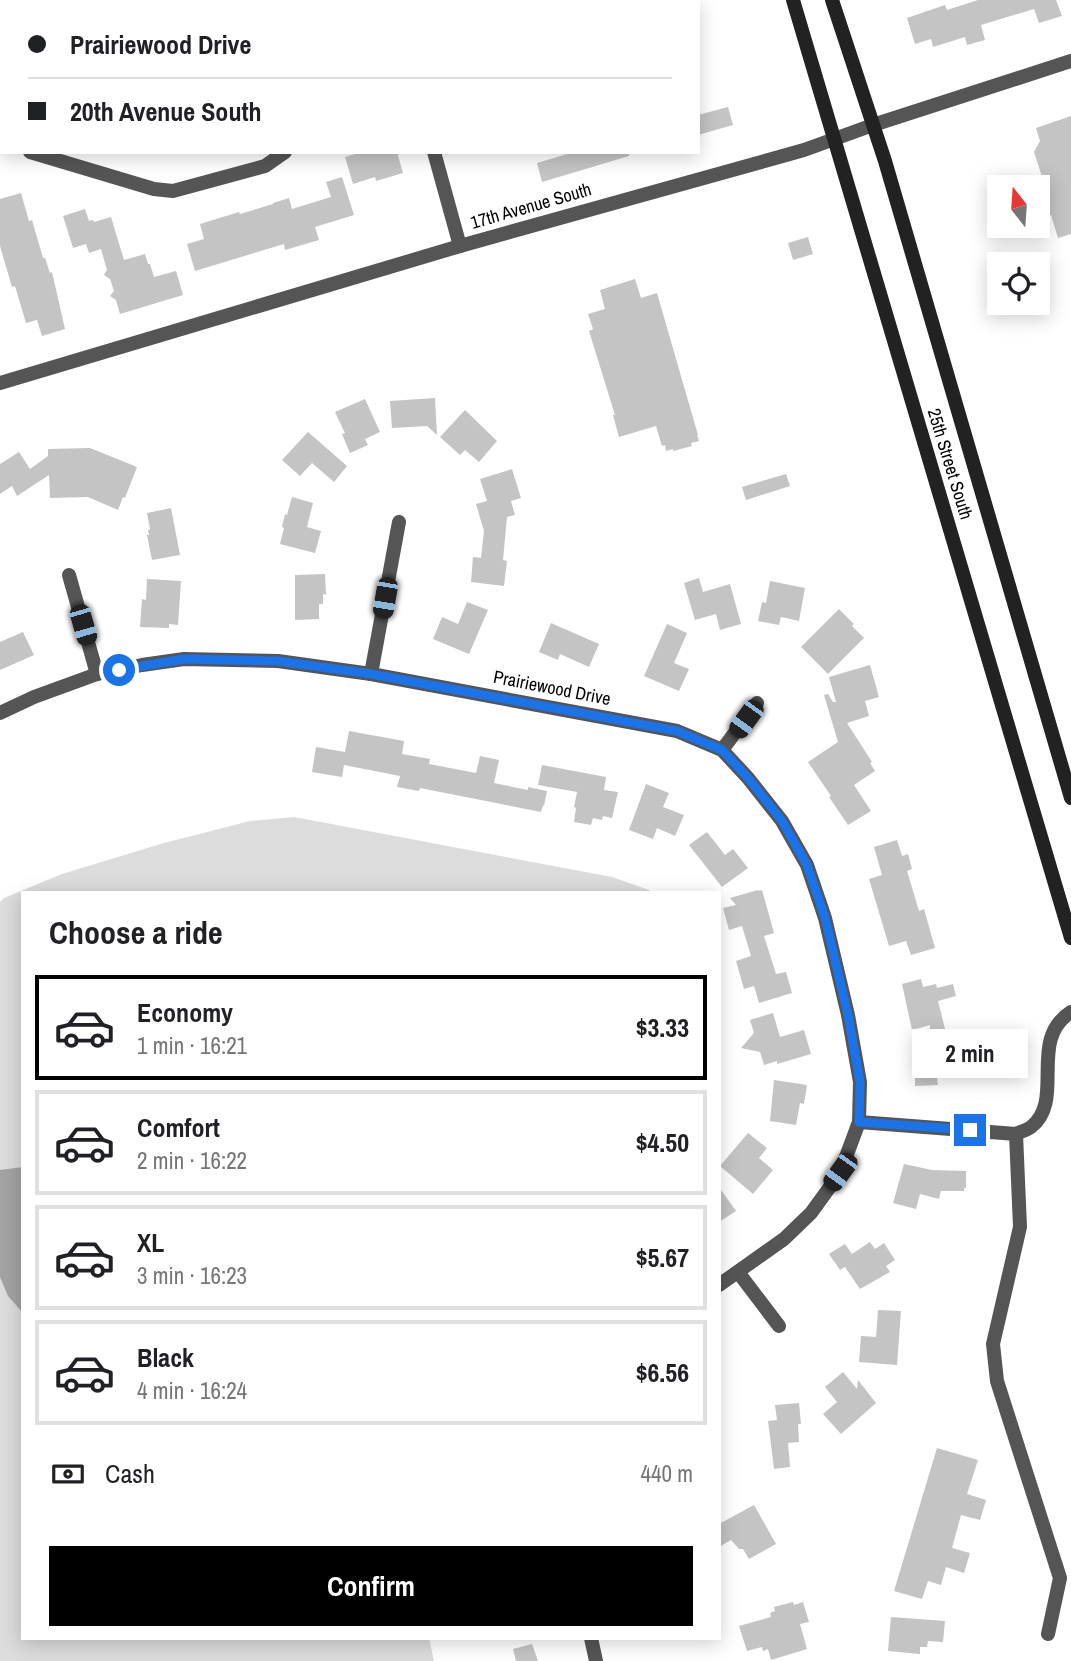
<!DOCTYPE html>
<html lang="en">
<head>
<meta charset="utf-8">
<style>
  :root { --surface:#fff; --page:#f2f2f2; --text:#202124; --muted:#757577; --line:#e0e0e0; --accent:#000 }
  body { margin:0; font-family:"Archivo Narrow",sans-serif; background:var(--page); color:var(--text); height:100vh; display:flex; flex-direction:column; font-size:26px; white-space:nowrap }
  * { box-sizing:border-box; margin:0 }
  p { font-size:23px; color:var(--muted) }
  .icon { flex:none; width:38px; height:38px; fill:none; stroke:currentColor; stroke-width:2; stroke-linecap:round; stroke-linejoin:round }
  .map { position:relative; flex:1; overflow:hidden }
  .panel { position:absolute; left:21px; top:891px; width:700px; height:749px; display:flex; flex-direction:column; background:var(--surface); border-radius:0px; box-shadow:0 4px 18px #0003 }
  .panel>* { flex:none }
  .banner { position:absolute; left:0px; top:0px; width:700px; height:154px; box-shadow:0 4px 18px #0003; display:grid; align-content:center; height:154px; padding:0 28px; background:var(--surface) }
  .needle { width:46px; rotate:343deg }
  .fabs { position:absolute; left:987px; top:175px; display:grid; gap:14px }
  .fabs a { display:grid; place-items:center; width:63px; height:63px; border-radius:0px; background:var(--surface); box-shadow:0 4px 18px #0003; font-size:35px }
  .end { position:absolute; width:32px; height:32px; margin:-16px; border:9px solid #1a73e8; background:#fff; box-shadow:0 0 0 4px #fff }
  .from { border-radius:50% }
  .bubble { position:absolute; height:49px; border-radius:0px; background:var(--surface); box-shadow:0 4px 18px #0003; font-size:23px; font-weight:700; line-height:49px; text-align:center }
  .car { position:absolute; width:21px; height:42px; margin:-21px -10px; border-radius:9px; box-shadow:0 0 5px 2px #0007; background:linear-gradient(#222 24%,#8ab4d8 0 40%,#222 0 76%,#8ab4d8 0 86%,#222 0) }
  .banner b { display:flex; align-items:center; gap:24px; height:66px; font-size:26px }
  .banner b+b { border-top:2px solid var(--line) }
  .banner i { width:18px; height:18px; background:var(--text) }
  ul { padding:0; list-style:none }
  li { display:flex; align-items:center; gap:21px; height:105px; margin:0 14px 10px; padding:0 14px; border:4px solid var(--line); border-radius:0px }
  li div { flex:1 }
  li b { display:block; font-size:26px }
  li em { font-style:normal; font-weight:700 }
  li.selected { border-color:var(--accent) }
  li>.icon { width:63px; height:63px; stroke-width:1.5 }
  h2 { padding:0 28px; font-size:32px; line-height:84px }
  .pay { display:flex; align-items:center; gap:18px; height:77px; padding:0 28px; font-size:26px }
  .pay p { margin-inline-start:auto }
  .action { display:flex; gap:14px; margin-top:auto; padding:14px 28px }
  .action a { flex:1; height:80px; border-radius:0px; background:var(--accent); color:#fff; font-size:28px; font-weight:700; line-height:80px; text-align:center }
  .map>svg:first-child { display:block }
  .green { fill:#dcdcdc }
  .water { fill:#a3a3a3 }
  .building { fill:#c4c4c4 }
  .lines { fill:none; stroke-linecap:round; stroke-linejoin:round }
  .minor { stroke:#555; stroke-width:14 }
  .tertiary { stroke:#555; stroke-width:14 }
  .secondary { stroke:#222; stroke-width:14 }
  .route { stroke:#1a73e8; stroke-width:9 }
  .labels { text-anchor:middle; stroke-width:5; stroke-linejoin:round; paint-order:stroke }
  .street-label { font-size:18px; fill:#000; stroke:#fff }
</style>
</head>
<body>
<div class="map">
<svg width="1071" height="1661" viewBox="0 0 1071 1661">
  <rect width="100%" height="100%" fill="#fff"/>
  <path class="green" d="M294 817 612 877 649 890 651 892H23V1638H429L434 1661H0V902L4 898 62 874 164 843 250 821Z"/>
  <path class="water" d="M23 1167V1313L8 1296 0 1277V1170Z"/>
  <g class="building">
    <path d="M978 0H1056L1062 16 1039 23 1034 9 981 25 985 40 967 45 965 37 933 47 931 39 915 44 907 18 945 5 947 10Z"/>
    <path d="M728 107 733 125 698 135V115Z"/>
    <path d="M1071 116V234L1058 238 1051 215 1038 219V214L1048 195 1034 152 1040 141 1036 128Z"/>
    <path d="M362 152H397L403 173 376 181 375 177 353 184 345 157Z"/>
    <path d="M574 152H629V156L542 182 537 163Z"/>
    <path d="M342 177 354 215 315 227 319 240 285 250 284 244 195 271 187 244 204 239 200 224 239 212 240 214 273 204V203L289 198 292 209 331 197 326 182Z"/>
    <path d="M21 193 29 221 32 220 43 258H45L50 273 52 272 65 329 42 336 37 320 26 323 15 286 12 287 0 246V199Z"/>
    <path d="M85 209 89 221 93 220 94 222 111 217 124 260 145 254 148 264H150L154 277 176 271 183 295 120 314 116 300 110 296 114 291 110 279 104 275 107 270 101 249 89 253 86 244 73 248 63 216Z"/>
    <path d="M808 237 813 254 793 260 788 243Z"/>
    <path d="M635 279 641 298 657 293 698 435H697L699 441 691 443 692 446 673 451V449L666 451 665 445 662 446 656 426 619 437 613 415H615L589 331 593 329 588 314 605 309 600 290Z"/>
    <path d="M435 398 437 435 427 426 392 428 390 401Z"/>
    <path d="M365 399 380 432 365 439 368 445 350 453 342 434 345 433 335 412Z"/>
    <path d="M465 410 497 441 479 462 465 450 460 455 440 437Z"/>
    <path d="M308 432 347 466 334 482 312 463 300 476 282 460Z"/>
    <path d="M90 448 137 467 125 498 123 497 118 510 88 497 50 498 49 475 17 496 12 486 0 494V464L19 452 30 469 48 456V449Z"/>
    <path d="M512 469 521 498 511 501 515 515 507 517 503 560 507 561 504 586 471 582 473 557 481 558 484 531 476 504 487 501 480 479Z"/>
    <path d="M786 474 790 486 746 500 742 487Z"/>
    <path d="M292 497 313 503 307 527 321 531 315 553 280 544 284 528 282 527 285 514 287 515Z"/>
    <path d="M171 508 180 555 152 560 147 535H149L148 530 150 529 147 513Z"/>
    <path d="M325 574 326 595 323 594V604H319V619L295 620V575Z"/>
    <path d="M699 578 703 592 730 584 741 624 720 630 716 614 695 620 684 583Z"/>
    <path d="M147 579 181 581 178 625 169 624V628L140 627 142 599 146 600Z"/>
    <path d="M770 581 805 588 799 621 781 617 779 625 758 621 762 602 766 603Z"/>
    <path d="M467 602 488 610 469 654 433 639 442 617 458 624Z"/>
    <path d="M839 609 854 624 852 626 864 638 828 674 801 647Z"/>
    <path d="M551 623 599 644 589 667 560 654 558 660 539 652Z"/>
    <path d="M667 624 687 633 674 663 689 669 679 691 644 676Z"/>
    <path d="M23 632 34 655 0 670V642Z"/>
    <path d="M870 665 879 697 865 701 869 716 847 723 872 762 870 763 875 771 854 785 871 811 848 825 829 797 831 796 808 762 838 742 824 695 828 694 833 702H836L829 677Z"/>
    <path d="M349 731 404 741 402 754 430 759 429 764 476 773 480 756 499 760 494 783 528 790V787L547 791 544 806 543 805 541 812 420 788 419 791 397 787 400 776 344 765 342 777 312 772 316 747 345 752Z"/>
    <path d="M542 765 606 777 604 790 618 792 612 818 603 816 602 820 593 818 591 825 574 822 576 808 574 807 577 792 538 785Z"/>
    <path d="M646 784 669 793 663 807 684 815 675 836 657 828 653 839 629 830Z"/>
    <path d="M707 832 725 855 733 849 748 868 722 887 689 845Z"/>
    <path d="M897 840 902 856 908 854 912 869 907 871 919 911 924 909 935 948 911 955 906 941 889 946 869 879 882 875 874 847Z"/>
    <path d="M758 890V891L762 890 774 933 764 936 776 974 786 972 792 993 759 1003 754 986 744 989 736 961 751 956 742 926 729 930 723 908 736 905 730 898Z"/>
    <path d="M921 979 923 987 936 984 937 988 953 984 956 996 938 1001 948 1041 970 1040 972 1076 937 1078 938 1085 915 1086V1069L932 1068 930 1025 912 1030 902 984Z"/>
    <path d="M773 1013 780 1037 804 1030 811 1054 777 1064V1061L764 1065 760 1052 741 1048 754 1033 750 1020Z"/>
    <path d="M774 1080 807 1085 804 1104 800 1103 796 1125 770 1121Z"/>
    <path d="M748 1133 767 1148 759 1158 773 1170 753 1194 720 1166Z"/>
    <path d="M904 1164 932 1170 966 1171V1188H964V1191H941L939 1199 920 1194 916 1209 893 1203Z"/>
    <path d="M719 1187 736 1211 719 1222Z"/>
    <path d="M870 1242 875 1249 884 1243 895 1260 886 1266 890 1272 860 1289 845 1267 840 1270 829 1254 845 1244 852 1254Z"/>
    <path d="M878 1310 901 1311 897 1365 859 1362 861 1336 876 1337Z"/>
    <path d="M843 1372 857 1389 858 1380 876 1403 841 1434 823 1414 837 1402 825 1387Z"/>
    <path d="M799 1403 801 1424H798L799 1442 788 1443 790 1467 774 1469 768 1421 777 1420 775 1405Z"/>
    <path d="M937 1448 978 1460 967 1494 986 1500 980 1520 961 1515 952 1548 970 1553 964 1573 946 1567 941 1585 928 1581 922 1599 894 1591Z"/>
    <path d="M754 1505 776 1544 749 1559 743 1549H739L731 1540 719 1547V1524Z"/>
    <path d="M793 1602 794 1605 803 1602 809 1622 800 1624 807 1649 771 1660 768 1649 763 1651 762 1647 747 1651 739 1626 771 1617 770 1613 775 1611 774 1607Z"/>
    <path d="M891 1617 945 1621 943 1642 928 1641 927 1647H920V1654L888 1651Z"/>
    <path d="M532 1644 538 1661H516L513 1649Z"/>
  </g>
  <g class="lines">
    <g class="minor">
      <path d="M389 0 390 2"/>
      <path d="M0 147H2"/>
      <path d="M30 152 154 189 173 191 265 166 285 152"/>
      <path d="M434 152 460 246"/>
      <path d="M69 575 97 674"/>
      <path d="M371 674 399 522"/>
      <path d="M0 713 34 697 97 674 142 665 184 659 278 661 371 674 677 731 722 750 748 778 782 821 807 865 825 918 848 1015 860 1082 859 1122 840 1173 811 1213 784 1239 719 1285"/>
      <path d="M722 750 757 703"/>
      <path d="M859 1122 1016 1134C1020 1132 1027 1130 1031 1127 1066 1100 1027 1040 1071 1012"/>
      <path d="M1016 1134 1020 1227 993 1344 997 1381 1060 1578 1048 1634"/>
      <path d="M738 1272 779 1326"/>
      <path d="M591 1638 596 1661"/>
    </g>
    <path class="tertiary" d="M0 383 460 246 804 150 873 125 1071 61"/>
    <g class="secondary">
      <path d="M793 0 1071 938"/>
      <path d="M832 0 885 161 1071 798"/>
    </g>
  </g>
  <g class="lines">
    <path class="route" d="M119 670 184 659 278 661 371 674 677 731 722 750 748 778 782 821 807 865 825 918 848 1015 860 1082 859 1122 970 1130"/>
  </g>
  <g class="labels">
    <g class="street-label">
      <text transform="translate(531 206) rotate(-16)" y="6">17th Avenue South</text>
      <text transform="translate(950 464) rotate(73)" y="6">25th Street South</text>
      <text transform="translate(552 688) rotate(11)" y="6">Prairiewood Drive</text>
    </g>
  </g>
</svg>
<div class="fabs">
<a><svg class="needle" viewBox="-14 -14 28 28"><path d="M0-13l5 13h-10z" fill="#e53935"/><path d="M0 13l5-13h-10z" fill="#757577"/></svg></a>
<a><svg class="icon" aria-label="locate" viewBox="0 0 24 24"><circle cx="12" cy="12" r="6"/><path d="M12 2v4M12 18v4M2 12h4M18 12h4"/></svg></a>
</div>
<i class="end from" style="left:119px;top:670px"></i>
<i class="end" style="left:970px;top:1130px"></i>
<div class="bubble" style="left:912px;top:1029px;width:116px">2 min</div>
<i class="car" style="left:385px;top:598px;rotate:190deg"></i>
<i class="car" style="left:83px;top:625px;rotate:164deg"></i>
<i class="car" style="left:746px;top:719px;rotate:216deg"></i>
<i class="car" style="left:840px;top:1172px;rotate:216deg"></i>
<div class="banner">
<b><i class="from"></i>Prairiewood Drive</b>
<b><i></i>20th Avenue South</b>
</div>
<section class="panel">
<h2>Choose a ride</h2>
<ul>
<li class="selected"><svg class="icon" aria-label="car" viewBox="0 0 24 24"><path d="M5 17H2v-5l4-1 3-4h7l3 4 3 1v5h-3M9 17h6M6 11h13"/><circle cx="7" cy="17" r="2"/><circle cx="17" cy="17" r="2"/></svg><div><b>Economy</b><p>1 min · 16:21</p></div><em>$3.33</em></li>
<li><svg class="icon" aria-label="car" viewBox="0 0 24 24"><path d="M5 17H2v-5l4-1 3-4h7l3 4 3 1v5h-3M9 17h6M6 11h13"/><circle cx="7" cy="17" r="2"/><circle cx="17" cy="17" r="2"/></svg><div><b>Comfort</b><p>2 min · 16:22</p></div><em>$4.50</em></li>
<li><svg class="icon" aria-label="car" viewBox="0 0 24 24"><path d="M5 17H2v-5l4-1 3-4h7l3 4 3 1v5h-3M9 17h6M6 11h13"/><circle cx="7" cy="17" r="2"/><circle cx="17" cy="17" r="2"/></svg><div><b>XL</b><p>3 min · 16:23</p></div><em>$5.67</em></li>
<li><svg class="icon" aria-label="car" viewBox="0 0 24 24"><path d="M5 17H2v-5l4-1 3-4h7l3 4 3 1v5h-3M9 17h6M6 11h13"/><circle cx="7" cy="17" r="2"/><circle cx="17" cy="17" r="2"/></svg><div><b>Black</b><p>4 min · 16:24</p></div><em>$6.56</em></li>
</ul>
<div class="pay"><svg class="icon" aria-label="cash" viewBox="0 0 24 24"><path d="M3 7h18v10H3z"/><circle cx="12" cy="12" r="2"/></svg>Cash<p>440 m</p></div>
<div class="action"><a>Confirm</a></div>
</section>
</div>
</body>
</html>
